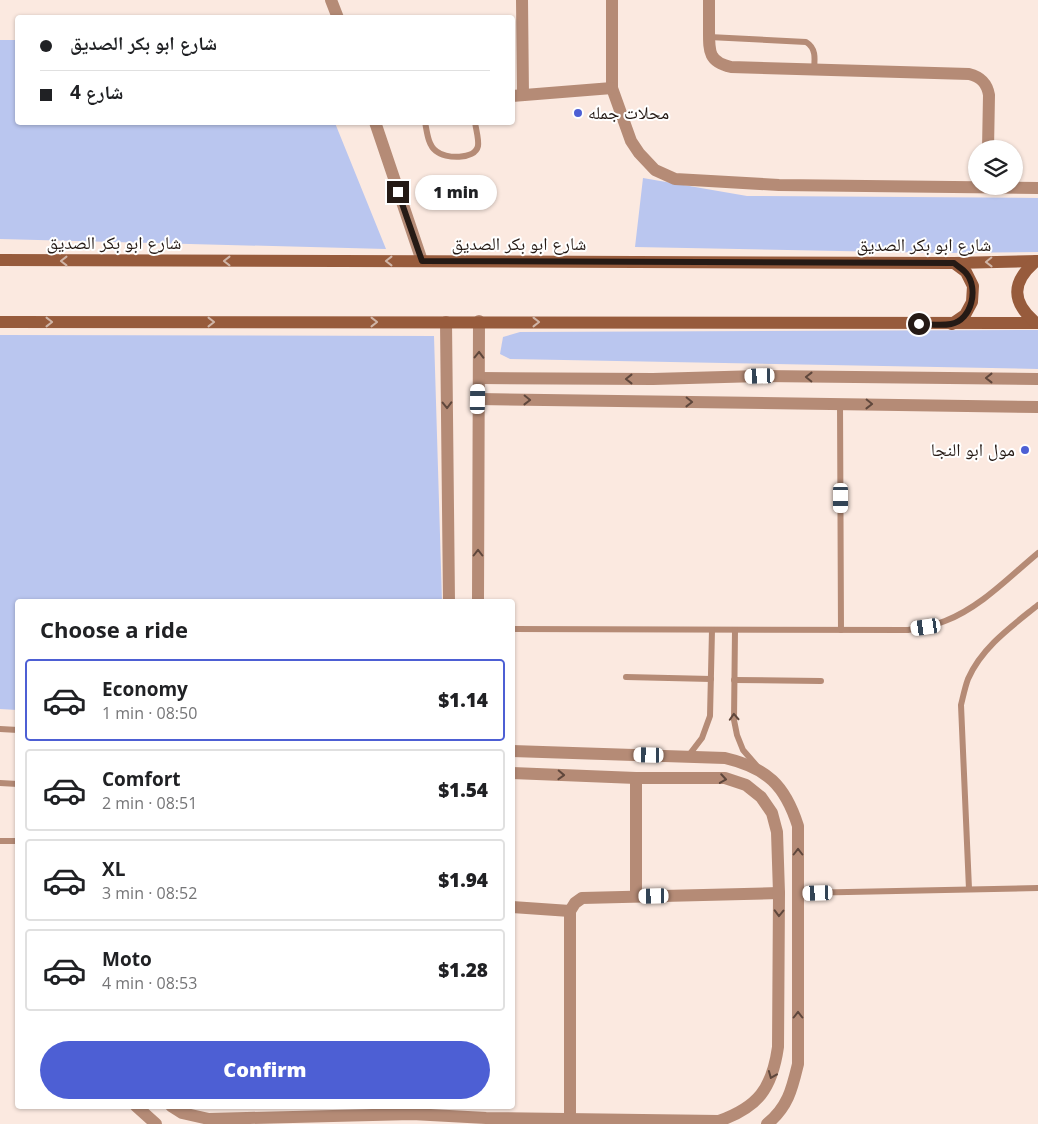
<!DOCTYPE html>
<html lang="en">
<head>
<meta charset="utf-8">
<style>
  :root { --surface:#fff; --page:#f2f2f2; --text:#202124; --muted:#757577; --line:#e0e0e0; --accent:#4d5fd4 }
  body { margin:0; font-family:"Open Sans","Noto Naskh Arabic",sans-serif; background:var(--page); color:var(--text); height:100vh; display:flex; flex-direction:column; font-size:19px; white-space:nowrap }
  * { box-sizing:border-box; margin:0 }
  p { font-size:16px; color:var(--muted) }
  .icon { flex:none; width:28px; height:28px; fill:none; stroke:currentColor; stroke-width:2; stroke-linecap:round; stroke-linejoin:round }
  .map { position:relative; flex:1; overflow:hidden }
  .drawer { position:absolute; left:15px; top:599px; width:500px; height:510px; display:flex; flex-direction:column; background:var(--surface); border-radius:5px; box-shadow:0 1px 4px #0004 }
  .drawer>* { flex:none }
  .guide { position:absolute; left:15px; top:15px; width:500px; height:110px; border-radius:5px; box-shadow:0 1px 4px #0004; display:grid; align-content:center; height:110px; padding:0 25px; background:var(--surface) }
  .tools { position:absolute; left:968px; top:140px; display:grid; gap:10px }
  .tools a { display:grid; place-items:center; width:55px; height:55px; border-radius:50%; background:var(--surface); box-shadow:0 1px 4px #0004; font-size:25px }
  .end { position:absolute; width:22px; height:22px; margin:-11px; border:6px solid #251a15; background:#fff; box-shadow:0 0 0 2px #fff }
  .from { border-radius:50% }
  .bubble { position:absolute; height:35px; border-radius:18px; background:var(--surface); box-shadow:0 1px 4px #0004; font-size:16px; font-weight:800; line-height:35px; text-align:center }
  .car { position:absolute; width:15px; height:30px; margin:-15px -8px; border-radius:6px; box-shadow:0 0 4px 1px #0007; background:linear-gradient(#fff 24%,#345 0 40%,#fff 0 76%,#345 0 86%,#fff 0) }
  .guide b { display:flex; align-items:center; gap:18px; height:48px; font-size:19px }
  .guide b+b { border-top:1px solid var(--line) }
  .guide i { width:12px; height:12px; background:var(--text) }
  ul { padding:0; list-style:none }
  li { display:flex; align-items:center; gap:15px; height:82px; margin:0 10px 8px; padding:0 15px; border:2px solid var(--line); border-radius:5px }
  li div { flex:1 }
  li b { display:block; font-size:19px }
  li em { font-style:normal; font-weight:800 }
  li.selected { border-color:var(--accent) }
  li>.icon { width:45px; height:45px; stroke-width:1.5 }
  h2 { padding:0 25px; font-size:22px; line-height:60px }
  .button { display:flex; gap:10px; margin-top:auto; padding:10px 25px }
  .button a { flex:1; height:58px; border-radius:30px; background:var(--accent); color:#fff; font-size:20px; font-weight:800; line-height:58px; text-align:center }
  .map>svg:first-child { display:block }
  .green { fill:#bac6ef }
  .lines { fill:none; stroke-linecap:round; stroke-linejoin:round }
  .service { stroke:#b58b76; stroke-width:6 }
  .minor { stroke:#b58b76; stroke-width:12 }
  .tertiary { stroke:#b58b76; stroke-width:12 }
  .secondary { stroke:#975b3c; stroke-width:12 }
  .oneway { stroke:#d0b5a7 }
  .oneway2 { stroke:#5f473c }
  .route { stroke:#251a15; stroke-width:6 }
  .poi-dot { fill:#4d5fd4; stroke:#fff; stroke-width:2 }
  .labels { text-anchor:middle; stroke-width:4; stroke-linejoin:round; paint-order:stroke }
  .poi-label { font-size:18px; fill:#251a15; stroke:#fff; text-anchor:start }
  .street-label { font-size:18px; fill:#251a15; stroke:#fff }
</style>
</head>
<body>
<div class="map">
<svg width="1038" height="1124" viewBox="0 0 1038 1124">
  <rect width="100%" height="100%" fill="#fbe9e0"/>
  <g class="green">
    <path d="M0 40H17L18 122 335 123 386 249 0 239Z"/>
    <path d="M643 178 747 196 1038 198V252L942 253 635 247Z"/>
    <path d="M1038 330V369L510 359 500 354 503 337 520 332Z"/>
    <path d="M0 335 434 336 442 601H18L17 710 0 709Z"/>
  </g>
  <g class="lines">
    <g class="service">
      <path d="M709 37 806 42C816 48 815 58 814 69"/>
      <path d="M425 122C427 132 428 145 436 151 445 159 475 160 478 146 479 139 476 130 475 122"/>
      <path d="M840 404 841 630"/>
      <path d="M512 629 908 630C921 628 933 626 945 621 981 607 1009 577 1038 553"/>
      <path d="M735 630 734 720 737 735 743 750 756 765"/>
      <path d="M626 677 711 679"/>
      <path d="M734 680 821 681"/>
      <path d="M0 729 18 730"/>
      <path d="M689 755 702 738 710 716 712 630"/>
      <path d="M0 783 18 784"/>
      <path d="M0 841H18"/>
      <path d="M969 889 961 705C963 697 965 687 968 679 982 647 1012 626 1038 605"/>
      <path d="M799 893 1038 888"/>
    </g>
    <g class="minor">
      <path d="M331 0 338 18"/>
      <path d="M522 0 523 95"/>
      <path d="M612 0V88L631 141 639 153 655 170 675 179 779 185 1038 188"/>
      <path d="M709 0C709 11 709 21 709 32 709 52 709 62 731 67L969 74C981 77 987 83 989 95L988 149"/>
      <path d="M512 96 612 88"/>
      <path d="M375 122 422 261"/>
      <path d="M636 896V778"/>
      <path d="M512 907 570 911"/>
      <path d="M570 1119V911L575 903 582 898 779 893"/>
    </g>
    <g class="tertiary">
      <path d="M446 322 449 601"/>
      <path d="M479 378 653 379 760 376 1038 379"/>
      <path d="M478 399 1038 407"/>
      <path d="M478 601 479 321"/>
      <path d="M512 751 725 758C767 768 785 785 798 826V1064C792 1089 788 1107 767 1124"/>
      <path d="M136 1106 156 1124"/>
      <path d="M171 1106 182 1113 209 1119 412 1114 486 1118 719 1121C758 1107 772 1089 778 1047L779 893 777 832 772 813 761 797 746 785 725 778H636L512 773"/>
    </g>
    <g class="secondary">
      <path d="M0 260 954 263 1038 261"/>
      <path d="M0 322 1038 323"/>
      <path d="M1036 323C1011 302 1011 282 1036 261"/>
      <path d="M952 324 965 315 972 302 973 286 966 272 954 263"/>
    </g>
  </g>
  <defs><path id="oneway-chevron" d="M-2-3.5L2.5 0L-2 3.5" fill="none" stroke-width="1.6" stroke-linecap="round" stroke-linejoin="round" transform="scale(1.25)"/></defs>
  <g class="oneway">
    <use href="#oneway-chevron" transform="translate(64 261) rotate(-180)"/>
    <use href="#oneway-chevron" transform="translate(227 261) rotate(-180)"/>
    <use href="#oneway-chevron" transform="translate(389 261) rotate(-180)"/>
    <use href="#oneway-chevron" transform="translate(989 262) rotate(179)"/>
    <use href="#oneway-chevron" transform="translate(49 322)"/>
    <use href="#oneway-chevron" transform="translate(211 322)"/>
    <use href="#oneway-chevron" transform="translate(374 322)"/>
    <use href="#oneway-chevron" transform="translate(536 322)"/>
  </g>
  <g class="oneway2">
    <use href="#oneway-chevron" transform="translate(479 355) rotate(-89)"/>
    <use href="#oneway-chevron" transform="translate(809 377) rotate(-179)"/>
    <use href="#oneway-chevron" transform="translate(989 378) rotate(-180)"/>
    <use href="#oneway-chevron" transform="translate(629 379) rotate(-180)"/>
    <use href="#oneway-chevron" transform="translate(527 400) rotate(1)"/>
    <use href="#oneway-chevron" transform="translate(689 402) rotate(1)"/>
    <use href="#oneway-chevron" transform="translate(869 404) rotate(1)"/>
    <use href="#oneway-chevron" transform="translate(447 405) rotate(89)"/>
    <use href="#oneway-chevron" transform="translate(478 553) rotate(-90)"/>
    <use href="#oneway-chevron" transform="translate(734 717) rotate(-93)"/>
    <use href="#oneway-chevron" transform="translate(561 775) rotate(2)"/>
    <use href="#oneway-chevron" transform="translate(723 779) rotate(9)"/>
    <use href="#oneway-chevron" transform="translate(798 852) rotate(-90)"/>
    <use href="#oneway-chevron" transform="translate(779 913) rotate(91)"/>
    <use href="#oneway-chevron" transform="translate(798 1015) rotate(-90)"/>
    <use href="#oneway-chevron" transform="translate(772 1075) rotate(112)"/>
  </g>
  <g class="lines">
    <path class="route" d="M398 192 422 261 954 263C957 266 963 269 966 273 979 288 972 320 951 324 941 326 929 324 919 324"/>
  </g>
  <g class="poi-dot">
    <circle cx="578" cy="113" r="5"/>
    <circle cx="1025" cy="450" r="5"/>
  </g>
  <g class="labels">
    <g class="poi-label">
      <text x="588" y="119">محلات جمله</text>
      <text x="1015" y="456" text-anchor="end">مول ابو النجا</text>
    </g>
    <g class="street-label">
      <text x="114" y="249">شارع ابو بكر الصديق</text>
      <text x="519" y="250">شارع ابو بكر الصديق</text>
      <text x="924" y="251">شارع ابو بكر الصديق</text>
    </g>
  </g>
</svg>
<div class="tools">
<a><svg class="icon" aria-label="layers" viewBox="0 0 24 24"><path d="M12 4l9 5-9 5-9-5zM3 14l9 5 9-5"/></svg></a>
</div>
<i class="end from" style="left:919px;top:324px"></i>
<i class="end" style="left:398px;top:192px"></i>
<div class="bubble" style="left:415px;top:175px;width:82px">1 min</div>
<i class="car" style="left:760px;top:376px;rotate:268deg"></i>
<i class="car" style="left:478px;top:399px;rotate:1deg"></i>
<i class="car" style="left:841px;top:498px;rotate:180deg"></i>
<i class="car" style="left:926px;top:627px;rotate:262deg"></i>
<i class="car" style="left:649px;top:755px;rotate:271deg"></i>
<i class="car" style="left:818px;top:893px;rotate:268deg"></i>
<i class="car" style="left:654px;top:896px;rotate:269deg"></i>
<div class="guide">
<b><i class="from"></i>شارع ابو بكر الصديق</b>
<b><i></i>شارع 4</b>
</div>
<section class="drawer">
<h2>Choose a ride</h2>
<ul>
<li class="selected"><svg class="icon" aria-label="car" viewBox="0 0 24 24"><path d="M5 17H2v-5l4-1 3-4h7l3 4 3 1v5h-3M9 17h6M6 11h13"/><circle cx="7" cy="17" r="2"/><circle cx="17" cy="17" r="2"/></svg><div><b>Economy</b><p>1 min · 08:50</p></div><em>$1.14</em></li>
<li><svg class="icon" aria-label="car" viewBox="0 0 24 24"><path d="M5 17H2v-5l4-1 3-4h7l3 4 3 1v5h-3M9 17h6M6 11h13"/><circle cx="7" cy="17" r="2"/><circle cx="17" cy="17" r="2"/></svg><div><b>Comfort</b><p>2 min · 08:51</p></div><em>$1.54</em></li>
<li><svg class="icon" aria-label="car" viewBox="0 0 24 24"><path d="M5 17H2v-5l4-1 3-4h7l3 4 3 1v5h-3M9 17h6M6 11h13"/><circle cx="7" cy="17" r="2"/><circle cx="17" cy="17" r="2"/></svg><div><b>XL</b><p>3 min · 08:52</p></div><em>$1.94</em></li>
<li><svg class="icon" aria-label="car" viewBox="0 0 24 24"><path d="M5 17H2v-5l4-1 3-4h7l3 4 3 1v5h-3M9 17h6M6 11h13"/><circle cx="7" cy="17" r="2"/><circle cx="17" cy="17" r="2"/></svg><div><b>Moto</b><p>4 min · 08:53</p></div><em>$1.28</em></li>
</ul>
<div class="button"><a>Confirm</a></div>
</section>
</div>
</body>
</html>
